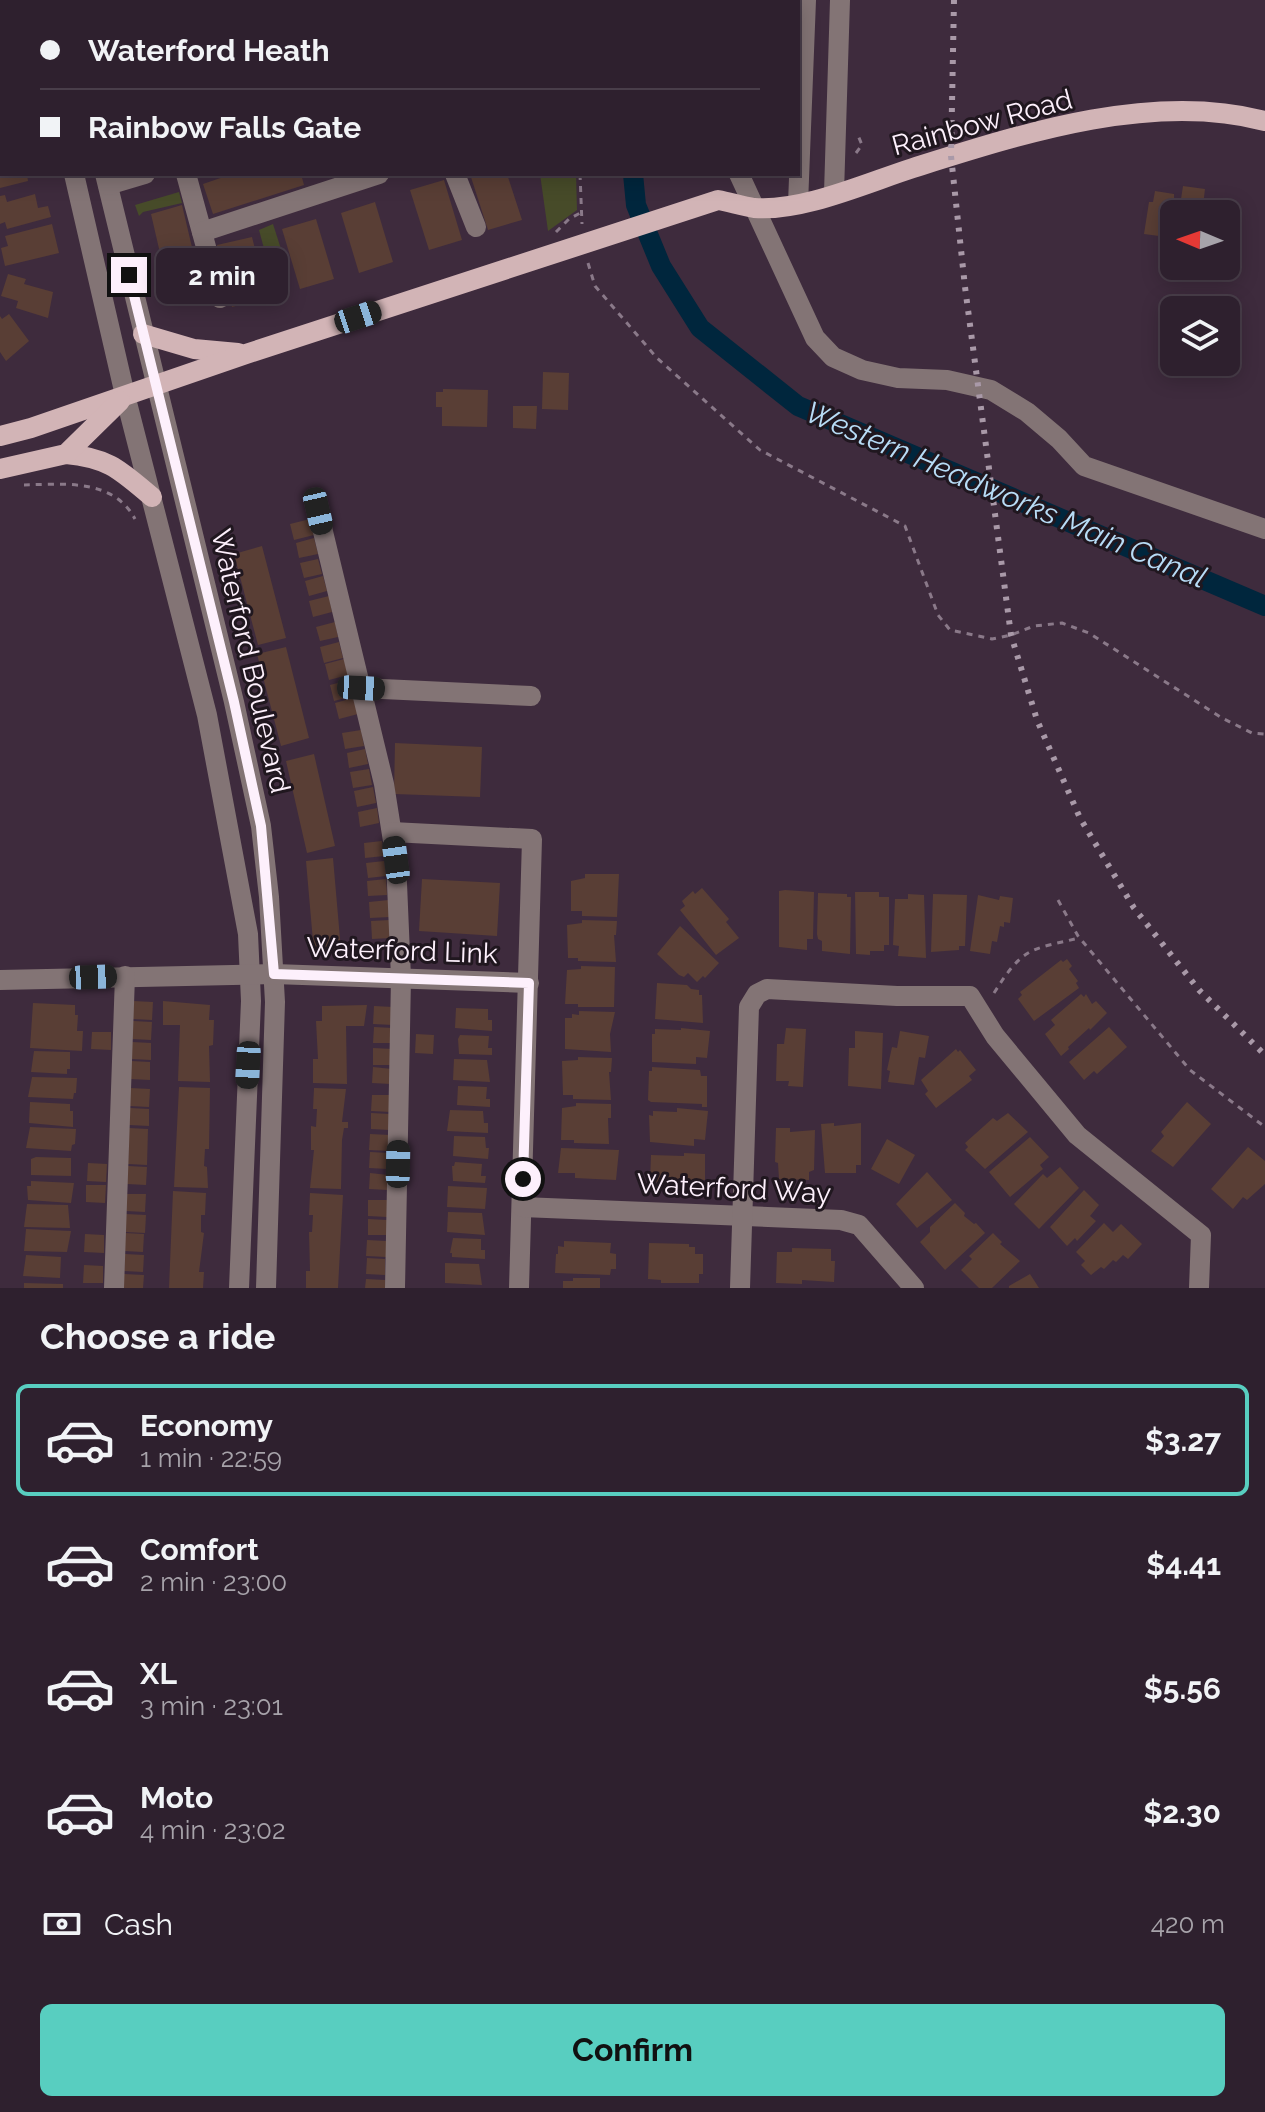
<!DOCTYPE html>
<html lang="en">
<head>
<meta charset="utf-8">
<style>
  :root { --surface:#2e202e; --page:#3a2d3a; --text:#f1f3f6; --muted:#a7a3aa; --line:#493e4a; --accent:#58cec0 }
  body { margin:0; font-family:Raleway,sans-serif; background:var(--page); color:var(--text); height:100vh; display:flex; flex-direction:column; font-size:30px; white-space:nowrap }
  * { box-sizing:border-box; margin:0 }
  p { font-size:26px; color:var(--muted) }
  .icon { flex:none; width:44px; height:44px; fill:none; stroke:currentColor; stroke-width:2; stroke-linecap:round; stroke-linejoin:round }
  .map { position:relative; height:1288px; overflow:hidden }
  .side { display:flex; flex-direction:column; background:var(--surface); flex:1 }
  .side>* { flex:none }
  .banner { position:absolute; left:0px; top:0px; width:800px; height:176px; box-shadow:0 4px 20px #0003,0 0 0 2px var(--line); display:grid; align-content:center; height:176px; padding:0 40px; background:var(--surface) }
  .needle { width:52px; rotate:272deg }
  .fabs { position:absolute; left:1160px; top:200px; display:grid; gap:16px }
  .fabs a { display:grid; place-items:center; width:80px; height:80px; border-radius:12px; background:var(--surface); box-shadow:0 4px 20px #0003,0 0 0 2px var(--line); font-size:40px }
  .end { position:absolute; width:36px; height:36px; margin:-18px; border:10px solid #fdf0fc; background:#111; box-shadow:0 0 0 4px #111 }
  .from { border-radius:50% }
  .bubble { position:absolute; height:56px; border-radius:12px; background:var(--surface); box-shadow:0 4px 20px #0003,0 0 0 2px var(--line); font-size:26px; font-weight:700; line-height:56px; text-align:center }
  .car { position:absolute; width:24px; height:48px; margin:-24px -12px; border-radius:10px; box-shadow:0 0 6px 2px #0007; background:linear-gradient(#222 24%,#8ab4d8 0 40%,#222 0 76%,#8ab4d8 0 86%,#222 0) }
  .banner b { display:flex; align-items:center; gap:28px; height:76px; font-size:30px }
  .banner b+b { border-top:2px solid var(--line) }
  .banner i { width:20px; height:20px; background:var(--text) }
  ul { padding:0; list-style:none }
  li { display:flex; align-items:center; gap:24px; height:112px; margin:0 16px 12px; padding:0 24px; border:4px solid transparent; border-radius:12px }
  li div { flex:1 }
  li b { display:block; font-size:30px }
  li em { font-style:normal; font-weight:700 }
  li.selected { border-color:var(--accent) }
  li>.icon { width:72px; height:72px; stroke-width:1.5 }
  h2 { padding:0 40px; font-size:36px; line-height:96px }
  .pay { display:flex; align-items:center; gap:20px; height:88px; padding:0 40px; font-size:30px }
  .pay p { margin-inline-start:auto }
  .button { display:flex; gap:16px; margin-top:auto; padding:16px 40px }
  .button a { flex:1; height:92px; border-radius:12px; background:var(--accent); color:#111; font-size:32px; font-weight:700; line-height:92px; text-align:center }
  .map>svg:first-child { display:block }
  .green { fill:#474b29 }
  .lines { fill:none; stroke-linecap:round; stroke-linejoin:round }
  .canal { stroke:#00263d; stroke-width:20 }
  .building { fill:#593e35 }
  .path { stroke:#8a7989; stroke-width:3; stroke-dasharray:6 6; stroke-linecap:butt }
  .minor { stroke:#837475; stroke-width:20 }
  .major { stroke:#d2b4b6; stroke-width:20 }
  .rail { stroke:#a999a8; stroke-width:6; stroke-dasharray:4 8; stroke-linecap:butt }
  .route { stroke:#fdf0fc; stroke-width:10 }
  .labels { text-anchor:middle; stroke-width:6; stroke-linejoin:round; paint-order:stroke }
  .street-label { font-size:28px; fill:#fdf0fc; stroke:#20171f }
  .water-label { font-size:30px; font-style:italic; fill:#b7dcf6; stroke:#20171f }
</style>
</head>
<body>
<div class="map">
<svg width="1265" height="1288" viewBox="0 0 1265 1288">
  <rect width="100%" height="100%" fill="#3e2b3d"/>
  <g class="green">
    <path d="M540 174H576L577 210 548 231Z"/>
    <path d="M179 192 182 203 143 212 139 216 135 205Z"/>
    <path d="M273 224 289 274 272 278 259 230Z"/>
  </g>
  <g class="lines">
    <g class="canal">
      <path d="M616 0V2"/>
      <path d="M633 174 636 205 661 266 700 328 798 406 1265 606"/>
    </g>
  </g>
  <g class="building">
    <path d="M0 174H27L28 181 0 188Z"/>
    <path d="M232 174H301L304 185 213 214 203 184Z"/>
    <path d="M470 174H507L522 220 488 230Z"/>
    <path d="M444 180 462 240 429 250 410 190Z"/>
    <path d="M1183 186 1205 189 1202 214H1174V238L1144 234 1149 202H1153L1155 191 1174 194V198L1181 199Z"/>
    <path d="M35 194 38 208 48 206 51 217 7 229 5 222 0 224V196L5 195 7 202Z"/>
    <path d="M375 202 393 262 359 273 341 213Z"/>
    <path d="M182 205 204 298 172 305 151 214Z"/>
    <path d="M316 219 334 279 300 289 282 229Z"/>
    <path d="M52 224 59 253 5 266 1 248 8 246 5 236Z"/>
    <path d="M252 237 267 298 232 307 217 245Z"/>
    <path d="M8 274 26 279 24 284 53 292 48 318 16 308 18 301 1 296Z"/>
    <path d="M9 314 29 341 6 361 0 352V316L2 319Z"/>
    <path d="M543 372 569 373 568 410 542 409Z"/>
    <path d="M443 389 488 390 487 427 442 426V407H436V392H443Z"/>
    <path d="M513 406H537L536 429 513 428Z"/>
    <path d="M310 519 314 535 294 540 290 524Z"/>
    <path d="M314 538 318 554 299 558 296 543Z"/>
    <path d="M262 546 286 638 258 645 234 554Z"/>
    <path d="M318 559 322 574 304 578 300 563Z"/>
    <path d="M323 576 327 591 309 596 305 581Z"/>
    <path d="M329 596 332 612 313 617 309 601Z"/>
    <path d="M335 622 338 637 320 641 316 627Z"/>
    <path d="M339 642 343 658 324 663 320 647Z"/>
    <path d="M286 647 309 738 281 746 257 654Z"/>
    <path d="M344 659 348 675 329 680 325 664Z"/>
    <path d="M349 680 353 696 334 701 330 685Z"/>
    <path d="M353 698 358 714 339 719 335 703Z"/>
    <path d="M361 730 364 746 345 749 342 733Z"/>
    <path d="M395 743 482 747 480 797 394 794Z"/>
    <path d="M365 749 368 764 349 768 347 753Z"/>
    <path d="M314 754 335 846 307 853 286 761Z"/>
    <path d="M369 769 372 785 353 788 350 772Z"/>
    <path d="M373 787 376 803 357 807 354 791Z"/>
    <path d="M377 808 379 823 360 827 358 812Z"/>
    <path d="M382 841 384 856 365 858 364 843Z"/>
    <path d="M333 858 341 950 314 953 306 861Z"/>
    <path d="M384 861 386 876 368 878 366 863Z"/>
    <path d="M585 874H619L617 917 582 916V911H571V881L585 878Z"/>
    <path d="M386 879 387 895 368 896 367 881Z"/>
    <path d="M422 879 500 883 497 936 419 931Z"/>
    <path d="M702 888 729 919 726 922 739 938 716 955 680 910 685 906 682 901 693 891 695 894Z"/>
    <path d="M785 890 814 892 813 939H807V950L779 947V891Z"/>
    <path d="M855 892H879V897H889V945H884V951H870V955L856 954Z"/>
    <path d="M818 893 847 894V897H851L850 954 822 951V941L818 939 817 934Z"/>
    <path d="M908 894 924 895 926 958 898 956 899 946 893 945 895 899H908Z"/>
    <path d="M933 894 967 895 965 946H959V950L931 952Z"/>
    <path d="M978 895 999 900 1000 896 1013 898 1010 923 1004 922V927L1000 926 997 942 992 941 990 954 970 951Z"/>
    <path d="M389 900 390 917 370 918 369 902Z"/>
    <path d="M390 920 391 938 372 939 371 921Z"/>
    <path d="M582 920 617 921 616 935H614L616 962 578 961V958H568L567 925 582 923Z"/>
    <path d="M680 926 719 963 705 978 703 976 697 982 688 973 684 977 679 975 657 954Z"/>
    <path d="M1067 959 1072 966 1069 969 1078 981 1076 983 1079 988 1034 1021 1018 999 1022 995 1020 992 1061 960 1063 962Z"/>
    <path d="M581 966 615 967 614 1007H578V1004H565L567 970 581 969Z"/>
    <path d="M657 983 687 985 691 989 699 990V995H702L703 1023 655 1019Z"/>
    <path d="M1081 994 1084 997 1086 994 1092 1004 1096 1001 1107 1013 1090 1030 1089 1028 1068 1047 1069 1049 1061 1056 1045 1034 1055 1025 1051 1020Z"/>
    <path d="M133 1001 153 1002 152 1020 132 1019Z"/>
    <path d="M163 1001 210 1005 209 1020H214L213 1045 209 1046 210 1082 178 1081 180 1025H163Z"/>
    <path d="M33 1003 75 1005V1015H78L77 1031H83L82 1051 30 1048Z"/>
    <path d="M367 1005 364 1026H346L347 1084 313 1083V1059H318L316 1021H322V1006Z"/>
    <path d="M374 1006 393 1007V1025L373 1024Z"/>
    <path d="M456 1008 488 1009V1020H492V1031L455 1028Z"/>
    <path d="M579 1011 615 1012 610 1034 611 1052 565 1049V1018H572V1014L579 1015Z"/>
    <path d="M133 1021 152 1022 151 1040 132 1039Z"/>
    <path d="M374 1027 393 1028V1043H373Z"/>
    <path d="M1109 1027 1127 1047 1097 1074 1094 1071 1084 1080 1069 1062Z"/>
    <path d="M681 1028 710 1031 707 1058 696 1057V1064L652 1062V1034H655V1029L681 1030Z"/>
    <path d="M786 1028 806 1029 803 1087 788 1086 789 1081H776L777 1044H784Z"/>
    <path d="M855 1031 883 1033 881 1089 848 1086 849 1048H855Z"/>
    <path d="M900 1031 929 1036 925 1058 919 1057 914 1085 888 1082 890 1071 887 1070 892 1047 897 1048Z"/>
    <path d="M92 1032H111V1050L91 1049Z"/>
    <path d="M416 1034 434 1035 433 1054 415 1053Z"/>
    <path d="M460 1035 489 1036 488 1048H492V1055L459 1054 458 1039Z"/>
    <path d="M132 1042 151 1043V1060L131 1059Z"/>
    <path d="M373 1048 393 1049 392 1065H373Z"/>
    <path d="M956 1049 958 1052 960 1050 976 1070 969 1076 972 1080 936 1108 925 1094 928 1091 921 1080Z"/>
    <path d="M34 1051 70 1052V1069H67V1074L31 1072Z"/>
    <path d="M578 1057 612 1058 611 1072H609L611 1100 573 1099V1095H563L562 1061 578 1060Z"/>
    <path d="M454 1059 487 1060 490 1082 453 1080Z"/>
    <path d="M131 1061 150 1062V1080L130 1079Z"/>
    <path d="M373 1067 392 1069 391 1084 372 1083Z"/>
    <path d="M652 1067 700 1070 701 1076H707V1107H702V1104L651 1102 648 1100 649 1071H652Z"/>
    <path d="M32 1077 77 1078 76 1093H74L73 1099 28 1097Z"/>
    <path d="M458 1086 487 1087 486 1099H490V1107L457 1105Z"/>
    <path d="M179 1087 210 1088 209 1149H205L204 1166 207 1167 208 1188 174 1187Z"/>
    <path d="M130 1088 150 1089 149 1107 129 1106Z"/>
    <path d="M314 1088 346 1089 342 1122H348V1128H344L342 1140 341 1189 310 1188 314 1150H311V1126L316 1127 317 1109H313Z"/>
    <path d="M372 1095H391V1112L371 1111Z"/>
    <path d="M30 1102 70 1104V1111H73V1127L29 1123Z"/>
    <path d="M1187 1102 1211 1124 1173 1167 1151 1151 1164 1136 1161 1132Z"/>
    <path d="M576 1103 611 1104V1118H608L609 1144 574 1143V1140H561L562 1108 576 1106Z"/>
    <path d="M130 1108 149 1109V1126L129 1125Z"/>
    <path d="M677 1108 708 1111 705 1140 694 1139V1146L650 1142 649 1115 653 1116V1111L677 1112Z"/>
    <path d="M450 1110 483 1111 484 1123H488V1133L447 1131Z"/>
    <path d="M371 1113 390 1114V1130L371 1129Z"/>
    <path d="M1008 1113 1028 1132 985 1169 965 1150 968 1147 965 1143 993 1118 997 1121Z"/>
    <path d="M834 1123V1126L861 1123V1165H856V1173H825L821 1124Z"/>
    <path d="M30 1127 76 1129 75 1144 72 1145 71 1151 26 1148Z"/>
    <path d="M129 1128 148 1129 147 1165 128 1164Z"/>
    <path d="M776 1128H790V1132L815 1130 814 1170 809 1172V1180L779 1179 778 1163 775 1162Z"/>
    <path d="M370 1134 390 1135 389 1151 369 1150Z"/>
    <path d="M454 1136 485 1137 486 1148H489L488 1159 453 1156Z"/>
    <path d="M1030 1137 1049 1157 1040 1165 1043 1169 1010 1197 989 1172Z"/>
    <path d="M887 1139 915 1155 899 1184 871 1169Z"/>
    <path d="M1248 1147 1265 1161V1184L1247 1200 1243 1197 1233 1209 1211 1189Z"/>
    <path d="M561 1148 619 1150 616 1180 575 1178V1173H558Z"/>
    <path d="M370 1152 389 1153 388 1169 369 1168Z"/>
    <path d="M684 1153 705 1154V1180L692 1179V1184L650 1182 651 1155 684 1156Z"/>
    <path d="M36 1157 71 1158V1176L31 1175V1159Z"/>
    <path d="M455 1162 482 1164 481 1176H486L485 1183 453 1181 452 1166H454Z"/>
    <path d="M88 1163 107 1164 106 1182 87 1181Z"/>
    <path d="M128 1166 147 1167 146 1185 127 1184Z"/>
    <path d="M1060 1167 1079 1188 1039 1229 1014 1204 1043 1174 1047 1178Z"/>
    <path d="M927 1172 952 1200 917 1228 896 1204Z"/>
    <path d="M370 1173 388 1175V1190L369 1189Z"/>
    <path d="M31 1181 74 1183 71 1203 28 1200 27 1186H31Z"/>
    <path d="M86 1185H106L105 1203 86 1202Z"/>
    <path d="M448 1186 487 1188 485 1209 447 1207Z"/>
    <path d="M1084 1190 1099 1205 1090 1216 1096 1221 1077 1241 1075 1238 1067 1246 1050 1227Z"/>
    <path d="M173 1191 206 1193 205 1215H201V1232L204 1233 199 1272H204L203 1288H169Z"/>
    <path d="M310 1193 343 1195 338 1288H306V1271H310L309 1232H312L313 1215H309Z"/>
    <path d="M126 1194H146L145 1212 126 1211Z"/>
    <path d="M368 1200H388L387 1217 368 1216Z"/>
    <path d="M955 1203 965 1213 964 1216 974 1224 976 1223 985 1233 945 1270 920 1242 930 1232V1227Z"/>
    <path d="M27 1204 68 1205 70 1228 24 1227Z"/>
    <path d="M448 1212 482 1213 485 1235 447 1232Z"/>
    <path d="M126 1214 146 1215 145 1233 125 1232Z"/>
    <path d="M368 1219 387 1220V1235H368Z"/>
    <path d="M1104 1223 1113 1232 1121 1224 1142 1244 1128 1259 1123 1255 1116 1262 1113 1260 1104 1269 1101 1267 1091 1275 1081 1265 1085 1261 1076 1252Z"/>
    <path d="M26 1229 71 1231 67 1252 24 1251Z"/>
    <path d="M125 1233 144 1234 143 1252 124 1251Z"/>
    <path d="M993 1233 1002 1242 1000 1244 1020 1261 992 1288H979L961 1270 972 1259 969 1256Z"/>
    <path d="M85 1234 104 1235V1253L84 1252Z"/>
    <path d="M453 1238 481 1239V1250H485V1259L452 1257V1253H450Z"/>
    <path d="M367 1240 386 1241V1257L366 1256Z"/>
    <path d="M564 1241 611 1243 610 1253 616 1254V1269H611L610 1275 555 1273 556 1254H558V1246L564 1247Z"/>
    <path d="M649 1243 689 1244V1247H695V1254H703V1274H699V1283H661V1280L648 1279Z"/>
    <path d="M792 1248 831 1249V1261H835L834 1282 802 1280V1284L776 1283 777 1252H792Z"/>
    <path d="M125 1254 144 1255 143 1272 124 1271Z"/>
    <path d="M26 1255 61 1257 60 1278 23 1276Z"/>
    <path d="M367 1258 385 1259V1275L366 1274Z"/>
    <path d="M445 1263 479 1264 482 1285 445 1283Z"/>
    <path d="M84 1265 103 1266V1283H83Z"/>
    <path d="M124 1274 144 1275 143 1288H123Z"/>
    <path d="M1030 1274 1039 1288H1009V1286Z"/>
    <path d="M573 1278H600V1288H563V1281H573Z"/>
    <path d="M366 1279 385 1280V1288H365Z"/>
    <path d="M24 1283 63 1284V1288H24Z"/>
  </g>
  <g class="lines">
    <g class="path">
      <path d="M561 0V2"/>
      <path d="M856 153 862 145 857 133"/>
      <path d="M580 174 582 224"/>
      <path d="M556 232 569 219 582 212"/>
      <path d="M588 263 595 286 657 358 760 450 905 526 938 615 950 630 992 639 1011 635 1034 626 1062 623 1089 633 1222 718 1252 733 1265 734"/>
      <path d="M24 485C63 484 113 478 135 519"/>
      <path d="M1058 900 1078 936 1190 1070 1265 1127"/>
      <path d="M994 993C1023 947 1029 950 1079 938"/>
    </g>
    <g class="minor">
      <path d="M48 0 49 2"/>
      <path d="M412 0V2"/>
      <path d="M685 0V2"/>
      <path d="M155 2 161 0"/>
      <path d="M377 2 382 0"/>
      <path d="M0 47H2"/>
      <path d="M74 174 125 395 207 715 248 934 251 1001 239 1288"/>
      <path d="M105 174 234 702 261 826 269 897 275 1002 266 1288"/>
      <path d="M186 174 220 298"/>
      <path d="M455 174 476 227"/>
      <path d="M739 174 815 338 833 357 862 370 898 378 947 380 991 390 1027 412 1059 439 1084 466 1265 529"/>
      <path d="M108 185 145 174"/>
      <path d="M834 193 840 0"/>
      <path d="M798 204 806 0"/>
      <path d="M202 232 379 174"/>
      <path d="M318 511 384 784 396 860 401 978 395 1288"/>
      <path d="M361 688 531 696"/>
      <path d="M392 832 532 839 519 1288"/>
      <path d="M0 980 274 974 529 983"/>
      <path d="M522 1207 841 1220 859 1225 914 1288"/>
      <path d="M114 1288 125 976"/>
      <path d="M740 1288 749 1007 757 994 767 989 897 996H970L995 1036 1077 1135 1201 1235 1199 1288"/>
    </g>
    <g class="major">
      <path d="M143 334 194 349 238 353"/>
      <path d="M0 436 31 428 246 354 718 200C729 202 742 206 754 208 802 212 866 183 913 168 1021 134 1152 91 1265 121"/>
      <path d="M66 454C109 458 120 470 152 497"/>
      <path d="M0 469 66 454 120 401"/>
    </g>
    <path class="rail" d="M954 0 951 156 965 287 1011 635 1037 720 1080 818 1134 908 1199 990 1265 1055"/>
  </g>
  <g class="lines">
    <path class="route" d="M129 275 234 702 261 826 274 974 529 983 523 1179"/>
  </g>
  <g class="labels">
    <g class="street-label">
      <text transform="translate(982 122) rotate(-15)" y="10">Rainbow Road</text>
      <text transform="translate(251 661) rotate(77)" y="10">Waterford Boulevard</text>
      <text transform="translate(402 950) rotate(2)" y="10">Waterford Link</text>
      <text transform="translate(734 1188) rotate(3)" y="10">Waterford Way</text>
    </g>
    <g class="water-label">
      <text transform="translate(1006 495) rotate(23)" y="10">Western Headworks Main Canal</text>
    </g>
  </g>
</svg>
<div class="fabs">
<a><svg class="needle" viewBox="-14 -14 28 28"><path d="M0-13l5 13h-10z" fill="#e53935"/><path d="M0 13l5-13h-10z" fill="#a7a3aa"/></svg></a>
<a><svg class="icon" aria-label="layers" viewBox="0 0 24 24"><path d="M12 4l9 5-9 5-9-5zM3 14l9 5 9-5"/></svg></a>
</div>
<i class="end from" style="left:523px;top:1179px"></i>
<i class="end" style="left:129px;top:275px"></i>
<div class="bubble" style="left:156px;top:248px;width:132px">2 min</div>
<i class="car" style="left:358px;top:317px;rotate:72deg"></i>
<i class="car" style="left:318px;top:511px;rotate:167deg"></i>
<i class="car" style="left:361px;top:688px;rotate:93deg"></i>
<i class="car" style="left:396px;top:860px;rotate:352deg"></i>
<i class="car" style="left:93px;top:977px;rotate:88deg"></i>
<i class="car" style="left:248px;top:1065px;rotate:183deg"></i>
<i class="car" style="left:398px;top:1164px;rotate:1deg"></i>
<div class="banner">
<b><i class="from"></i>Waterford Heath</b>
<b><i></i>Rainbow Falls Gate</b>
</div>
</div>
<section class="side">
<h2>Choose a ride</h2>
<ul>
<li class="selected"><svg class="icon" aria-label="car" viewBox="0 0 24 24"><path d="M5 17H2v-5l4-1 3-4h7l3 4 3 1v5h-3M9 17h6M6 11h13"/><circle cx="7" cy="17" r="2"/><circle cx="17" cy="17" r="2"/></svg><div><b>Economy</b><p>1 min · 22:59</p></div><em>$3.27</em></li>
<li><svg class="icon" aria-label="car" viewBox="0 0 24 24"><path d="M5 17H2v-5l4-1 3-4h7l3 4 3 1v5h-3M9 17h6M6 11h13"/><circle cx="7" cy="17" r="2"/><circle cx="17" cy="17" r="2"/></svg><div><b>Comfort</b><p>2 min · 23:00</p></div><em>$4.41</em></li>
<li><svg class="icon" aria-label="car" viewBox="0 0 24 24"><path d="M5 17H2v-5l4-1 3-4h7l3 4 3 1v5h-3M9 17h6M6 11h13"/><circle cx="7" cy="17" r="2"/><circle cx="17" cy="17" r="2"/></svg><div><b>XL</b><p>3 min · 23:01</p></div><em>$5.56</em></li>
<li><svg class="icon" aria-label="car" viewBox="0 0 24 24"><path d="M5 17H2v-5l4-1 3-4h7l3 4 3 1v5h-3M9 17h6M6 11h13"/><circle cx="7" cy="17" r="2"/><circle cx="17" cy="17" r="2"/></svg><div><b>Moto</b><p>4 min · 23:02</p></div><em>$2.30</em></li>
</ul>
<div class="pay"><svg class="icon" aria-label="cash" viewBox="0 0 24 24"><path d="M3 7h18v10H3z"/><circle cx="12" cy="12" r="2"/></svg>Cash<p>420 m</p></div>
<div class="button"><a>Confirm</a></div>
</section>
</body>
</html>
